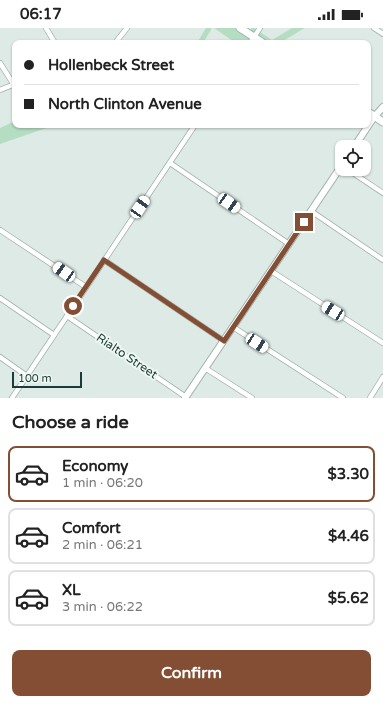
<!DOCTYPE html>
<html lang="en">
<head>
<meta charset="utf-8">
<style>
  :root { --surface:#fff; --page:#f6f6f6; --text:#222; --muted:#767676; --line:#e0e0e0; --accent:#834e34 }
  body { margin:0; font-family:"Varela Round",sans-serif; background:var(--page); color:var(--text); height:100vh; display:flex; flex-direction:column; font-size:15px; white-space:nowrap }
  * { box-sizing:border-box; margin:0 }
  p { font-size:13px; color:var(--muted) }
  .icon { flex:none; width:22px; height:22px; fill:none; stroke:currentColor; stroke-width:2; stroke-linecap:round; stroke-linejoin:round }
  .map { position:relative; height:370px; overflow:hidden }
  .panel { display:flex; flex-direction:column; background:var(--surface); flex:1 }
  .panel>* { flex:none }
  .banner { position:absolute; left:12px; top:12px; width:359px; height:88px; border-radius:8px; box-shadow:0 1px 3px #0004; display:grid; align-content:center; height:88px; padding:0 12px; background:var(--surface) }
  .fabs { position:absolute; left:335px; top:112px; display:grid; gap:8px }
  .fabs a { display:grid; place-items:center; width:36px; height:36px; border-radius:8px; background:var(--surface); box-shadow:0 1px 3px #0004; font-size:20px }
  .scale { position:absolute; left:12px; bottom:10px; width:70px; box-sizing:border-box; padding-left:4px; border:2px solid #1e3a35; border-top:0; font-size:11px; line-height:14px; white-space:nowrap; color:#1e3a35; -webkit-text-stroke:3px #edf7f3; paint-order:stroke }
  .end { position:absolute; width:18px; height:18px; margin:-9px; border:5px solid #834e34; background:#fff; box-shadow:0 0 0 2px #fff }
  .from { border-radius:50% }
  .car { position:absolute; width:12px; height:24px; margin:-12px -6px; border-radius:5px; box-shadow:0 0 3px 1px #0007; background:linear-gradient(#fff 24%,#345 0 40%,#fff 0 76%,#345 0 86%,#fff 0) }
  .banner b { display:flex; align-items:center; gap:14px; height:38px; font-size:15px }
  .banner b+b { border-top:1px solid var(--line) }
  .banner i { width:10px; height:10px; background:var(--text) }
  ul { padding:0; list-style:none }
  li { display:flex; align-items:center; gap:12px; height:56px; margin:0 8px 6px; padding:0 4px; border:2px solid var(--line); border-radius:8px }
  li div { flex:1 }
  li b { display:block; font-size:15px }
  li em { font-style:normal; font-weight:800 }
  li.current { border-color:var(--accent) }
  li>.icon { width:36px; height:36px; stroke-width:1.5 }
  h2 { padding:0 12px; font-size:18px; line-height:48px }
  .cta { display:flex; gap:8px; margin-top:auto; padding:8px 12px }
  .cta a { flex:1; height:46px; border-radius:8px; background:var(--accent); color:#fff; font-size:16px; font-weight:800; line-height:46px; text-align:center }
  .status { display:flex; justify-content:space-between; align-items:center; height:28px; padding:0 20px; background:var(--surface); direction:ltr }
  .status svg { height:11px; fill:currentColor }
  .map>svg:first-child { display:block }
  .green { fill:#b4ddc2 }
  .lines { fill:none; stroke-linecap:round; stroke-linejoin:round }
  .minor-casing { stroke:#a0b2ad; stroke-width:6 }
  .tertiary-casing { stroke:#a0b2ad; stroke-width:8 }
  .secondary-casing { stroke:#9cb6af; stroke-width:9 }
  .minor { stroke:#fff; stroke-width:4.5 }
  .tertiary { stroke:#fff; stroke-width:6 }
  .secondary { stroke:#fff; stroke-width:7 }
  .route { stroke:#834e34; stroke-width:5 }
  .labels { text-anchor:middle; stroke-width:4; stroke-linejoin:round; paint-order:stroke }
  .street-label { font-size:12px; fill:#1e3a35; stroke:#edf7f3 }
</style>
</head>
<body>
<div class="status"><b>06:17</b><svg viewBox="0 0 49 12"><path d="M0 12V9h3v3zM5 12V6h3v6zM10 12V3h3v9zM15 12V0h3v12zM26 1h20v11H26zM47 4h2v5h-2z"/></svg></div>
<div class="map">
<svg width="383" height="370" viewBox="0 0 383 370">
  <rect width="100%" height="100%" fill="#ddeae5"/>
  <g class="green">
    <path d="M206 0H212L203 15H197Z"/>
    <path d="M214 0H240L248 5 252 0H254L272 12 292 0H305C287 10 274 23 254 9L250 15H236Z"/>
    <path d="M15 93V97H55L0 116V100Z"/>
  </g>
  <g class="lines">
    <g class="minor-casing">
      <g id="minor">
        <path d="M46 0 55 15"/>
        <path d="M374 0 383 6"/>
        <path d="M115 15 127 0"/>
        <path d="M250 15 260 0"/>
        <path d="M0 35 14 57"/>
        <path d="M0 62 15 56"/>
        <path d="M170 135 289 216"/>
        <path d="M347 141 383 165"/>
        <path d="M311 183 383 232"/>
        <path d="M0 202 86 259"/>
        <path d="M104 232 224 313"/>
        <path d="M271 243 383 315"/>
        <path d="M0 270 54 307"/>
        <path d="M67 288 186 369"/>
        <path d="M233 299 343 370"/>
        <path d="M0 329 27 348"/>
        <path d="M205 340 252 370"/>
        <path d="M12 370 195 97"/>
        <path d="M370 370 383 349"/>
      </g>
    </g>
    <g class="tertiary-casing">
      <g id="tertiary">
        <path d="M354 119 374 89 383 79"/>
        <path d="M185 370 342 137"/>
      </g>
    </g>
    <g class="secondary-casing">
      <g id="secondary">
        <path d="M240 0 263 15"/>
        <path d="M368 84 383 94"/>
      </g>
    </g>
    <use href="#minor" class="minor"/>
    <use href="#tertiary" class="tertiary"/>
    <use href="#secondary" class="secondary"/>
  </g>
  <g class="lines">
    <path class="route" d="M73 278 104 232 224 313 304 194"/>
  </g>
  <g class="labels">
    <g class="street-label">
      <text transform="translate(127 328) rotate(34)" y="4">Rialto Street</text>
    </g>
  </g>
</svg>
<div class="fabs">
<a><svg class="icon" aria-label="locate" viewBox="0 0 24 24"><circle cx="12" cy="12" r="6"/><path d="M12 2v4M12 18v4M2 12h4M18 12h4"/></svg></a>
</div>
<div class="scale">100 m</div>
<i class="end from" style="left:73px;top:278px"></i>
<i class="end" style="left:304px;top:194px"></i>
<i class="car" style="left:229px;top:175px;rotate:124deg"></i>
<i class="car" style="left:140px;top:179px;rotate:34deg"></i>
<i class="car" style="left:64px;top:244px;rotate:304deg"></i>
<i class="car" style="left:333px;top:283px;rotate:302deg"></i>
<i class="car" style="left:257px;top:315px;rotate:123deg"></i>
<div class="banner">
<b><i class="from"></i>Hollenbeck Street</b>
<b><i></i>North Clinton Avenue</b>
</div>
</div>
<section class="panel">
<h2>Choose a ride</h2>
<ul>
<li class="current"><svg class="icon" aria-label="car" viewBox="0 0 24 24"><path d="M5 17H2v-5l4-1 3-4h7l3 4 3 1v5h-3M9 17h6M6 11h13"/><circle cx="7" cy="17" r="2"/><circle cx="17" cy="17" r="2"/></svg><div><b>Economy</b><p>1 min · 06:20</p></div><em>$3.30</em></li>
<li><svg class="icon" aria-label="car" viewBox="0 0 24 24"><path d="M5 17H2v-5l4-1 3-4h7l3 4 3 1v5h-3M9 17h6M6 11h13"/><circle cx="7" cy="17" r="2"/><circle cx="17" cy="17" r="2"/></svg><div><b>Comfort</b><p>2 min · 06:21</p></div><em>$4.46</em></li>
<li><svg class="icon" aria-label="car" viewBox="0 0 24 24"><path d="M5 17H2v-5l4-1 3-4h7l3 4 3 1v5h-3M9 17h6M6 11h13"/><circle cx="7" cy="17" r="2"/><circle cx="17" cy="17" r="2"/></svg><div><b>XL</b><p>3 min · 06:22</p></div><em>$5.62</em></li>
</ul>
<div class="cta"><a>Confirm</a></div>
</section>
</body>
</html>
